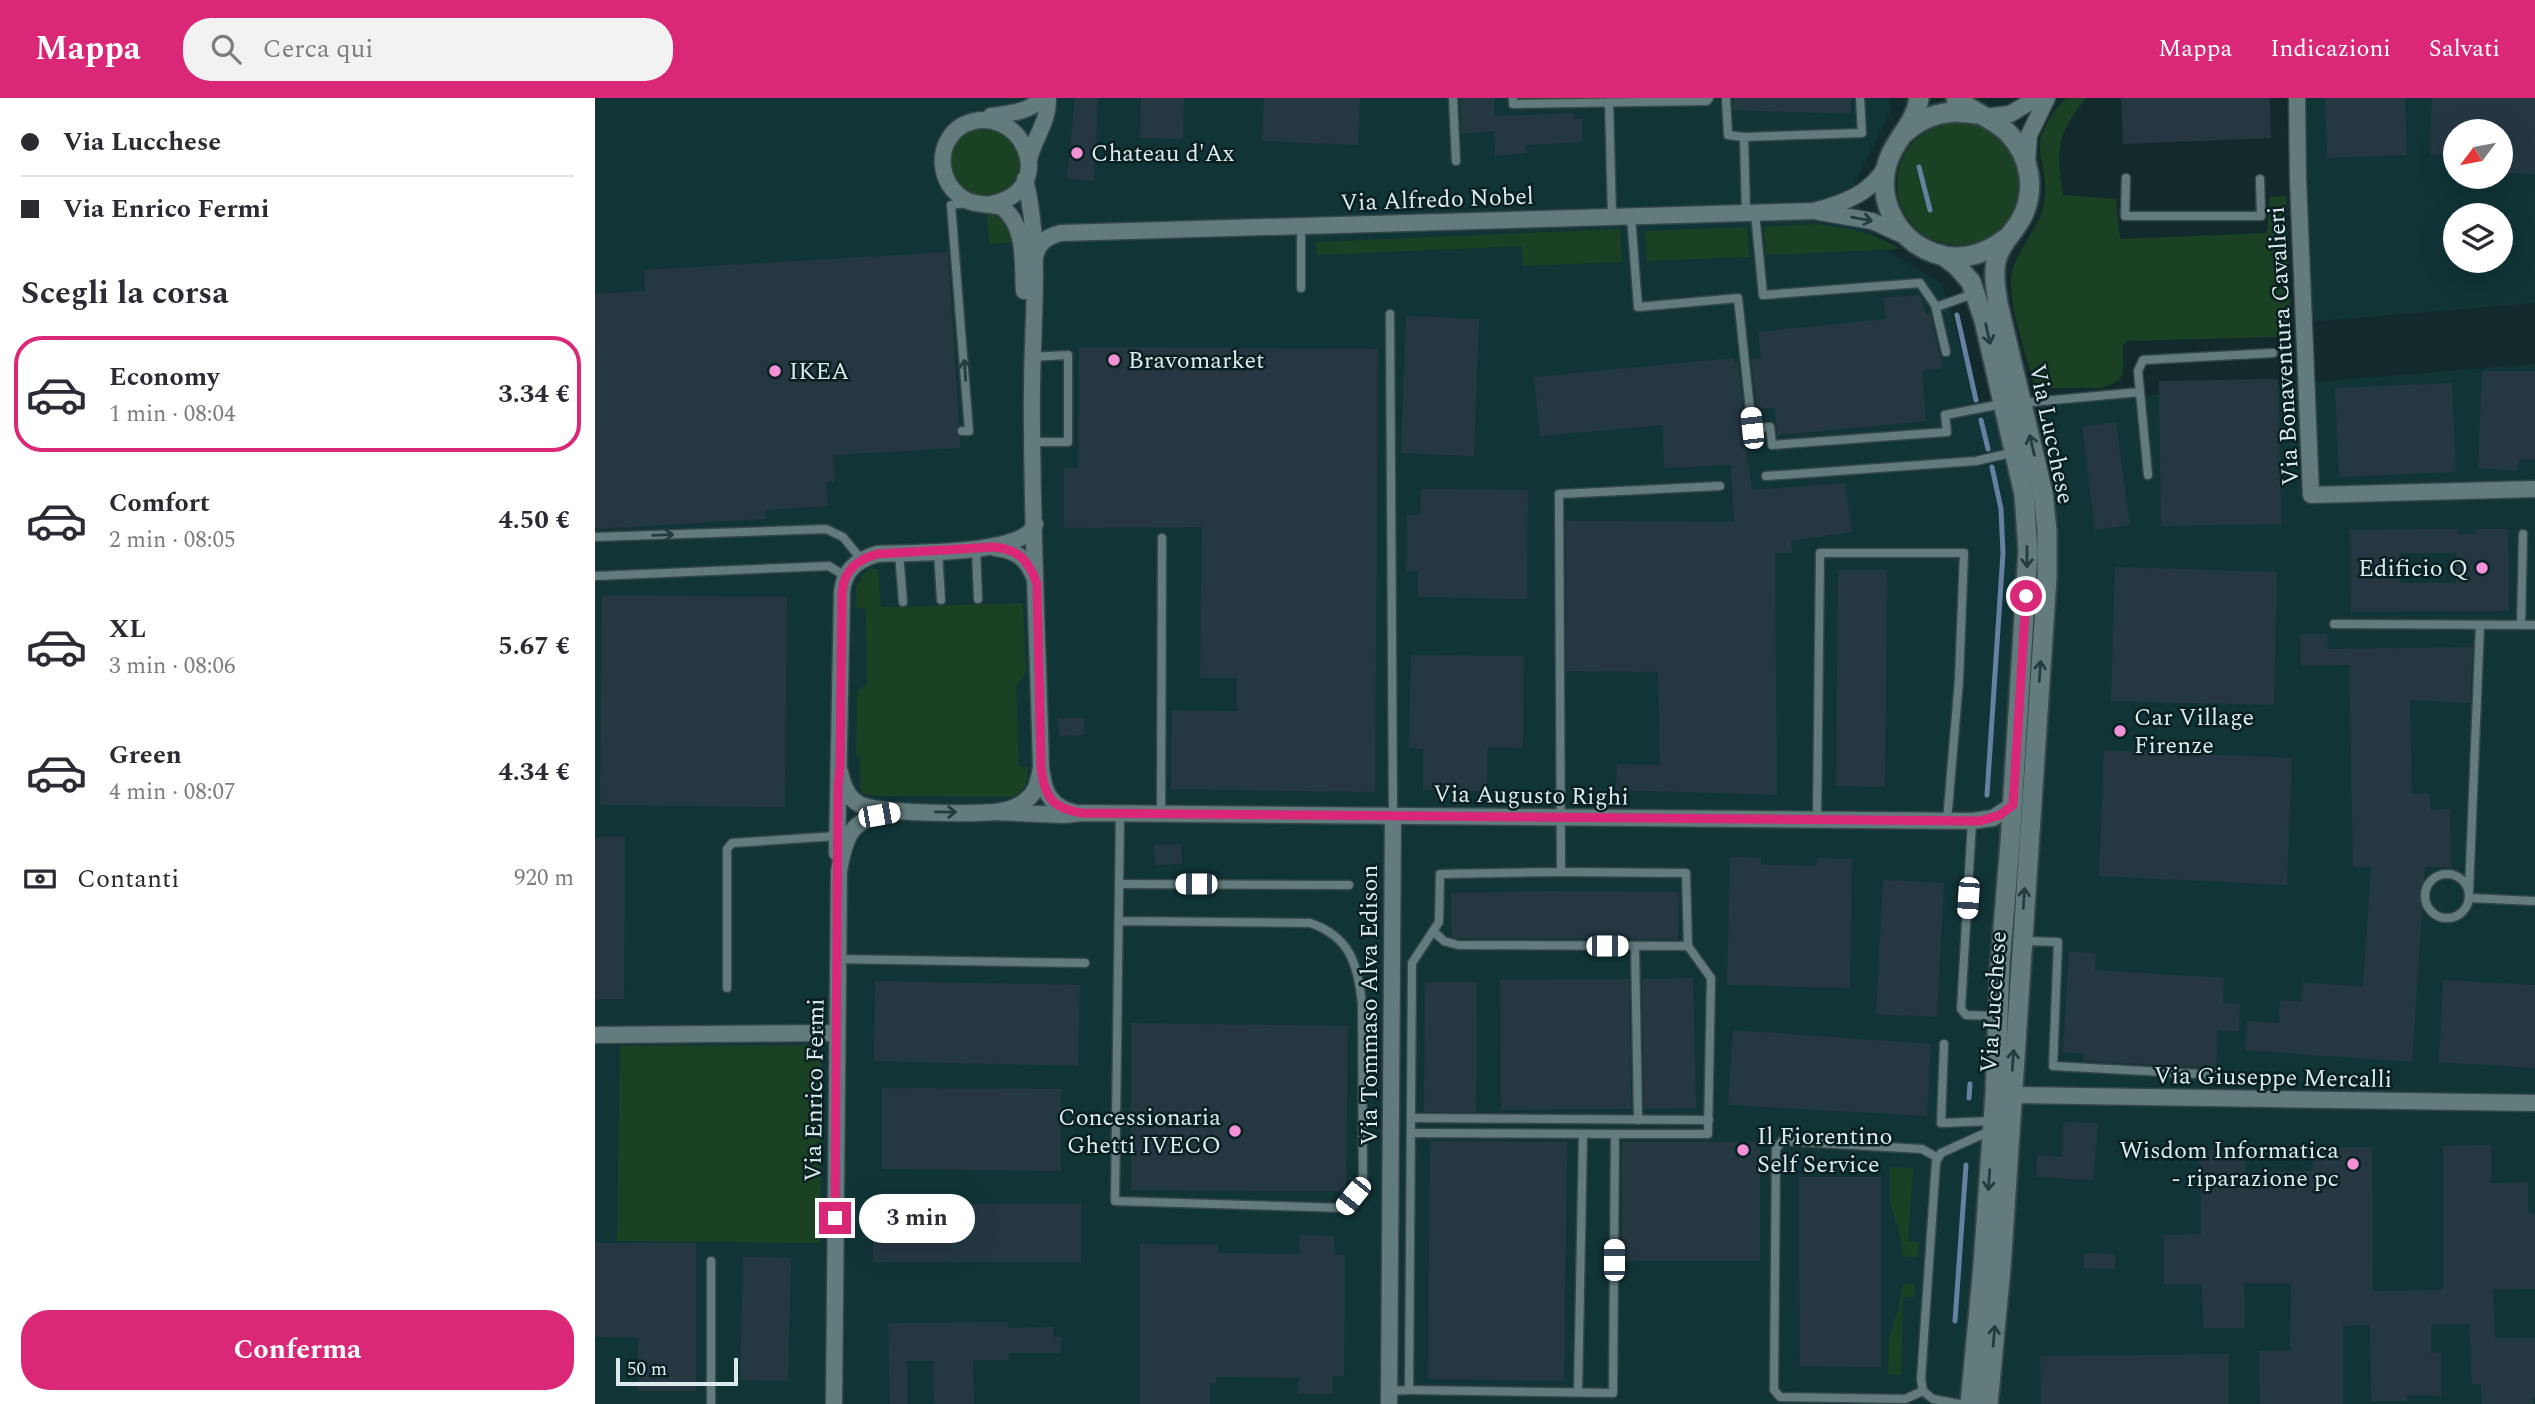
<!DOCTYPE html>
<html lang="it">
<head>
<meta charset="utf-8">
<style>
  :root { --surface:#fff; --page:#f2f2f3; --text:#2b2b33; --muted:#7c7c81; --line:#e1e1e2; --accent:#db2777 }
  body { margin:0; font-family:Spectral,serif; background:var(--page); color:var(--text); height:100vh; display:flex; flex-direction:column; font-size:26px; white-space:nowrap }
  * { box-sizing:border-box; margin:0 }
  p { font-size:23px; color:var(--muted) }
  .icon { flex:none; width:38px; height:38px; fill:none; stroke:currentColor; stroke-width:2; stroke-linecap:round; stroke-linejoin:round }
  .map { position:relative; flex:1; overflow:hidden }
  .panel { display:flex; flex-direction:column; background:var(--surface); width:595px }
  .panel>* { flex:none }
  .top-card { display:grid; align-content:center; height:154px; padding:0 21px; background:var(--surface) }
  .needle { width:46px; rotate:238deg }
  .controls { position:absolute; left:1848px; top:21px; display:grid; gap:14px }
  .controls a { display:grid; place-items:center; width:70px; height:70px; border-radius:50%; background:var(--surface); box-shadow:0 7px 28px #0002; font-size:35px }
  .scale { position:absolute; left:21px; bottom:18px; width:122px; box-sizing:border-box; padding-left:7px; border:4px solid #dceaeb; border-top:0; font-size:19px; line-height:24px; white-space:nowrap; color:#dceaeb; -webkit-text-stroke:5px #082022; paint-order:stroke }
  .end { position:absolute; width:32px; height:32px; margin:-16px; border:9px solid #db2777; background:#fff; box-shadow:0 0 0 4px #fff }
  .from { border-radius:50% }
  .bubble { position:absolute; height:49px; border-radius:24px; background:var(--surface); box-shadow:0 7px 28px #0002; font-size:23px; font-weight:700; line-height:49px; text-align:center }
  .car { position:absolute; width:21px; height:42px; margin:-21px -10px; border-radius:9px; box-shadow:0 0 5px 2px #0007; background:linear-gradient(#fff 24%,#345 0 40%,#fff 0 76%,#345 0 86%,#fff 0) }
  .top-card b { display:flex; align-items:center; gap:24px; height:66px; font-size:26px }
  .top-card b+b { border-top:2px solid var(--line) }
  .top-card i { width:18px; height:18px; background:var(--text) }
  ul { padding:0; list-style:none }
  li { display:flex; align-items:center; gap:21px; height:116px; margin:0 14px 10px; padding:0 7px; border:4px solid transparent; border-radius:28px }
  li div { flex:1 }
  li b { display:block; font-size:26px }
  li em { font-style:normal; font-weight:700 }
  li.current { border-color:var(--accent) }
  li>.icon { width:63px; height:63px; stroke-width:1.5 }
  h2 { padding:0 21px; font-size:32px; line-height:84px }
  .pay { display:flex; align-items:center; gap:18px; height:77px; padding:0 21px; font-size:26px }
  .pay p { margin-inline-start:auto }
  .button { display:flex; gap:14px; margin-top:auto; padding:14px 21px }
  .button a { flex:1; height:80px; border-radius:28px; background:var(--accent); color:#fff; font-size:28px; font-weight:700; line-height:80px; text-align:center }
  header { display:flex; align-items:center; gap:42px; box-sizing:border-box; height:98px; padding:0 35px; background:var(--accent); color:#fff }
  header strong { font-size:33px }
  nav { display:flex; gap:38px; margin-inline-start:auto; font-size:24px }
  .search { width:490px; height:63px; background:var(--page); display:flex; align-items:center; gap:18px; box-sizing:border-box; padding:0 24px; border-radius:28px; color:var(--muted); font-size:26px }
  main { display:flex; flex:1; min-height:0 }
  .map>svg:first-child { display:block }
  .built { fill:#113437; fill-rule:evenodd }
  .green { fill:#1b4124 }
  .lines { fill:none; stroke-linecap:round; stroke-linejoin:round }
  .stream { stroke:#6680a1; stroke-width:5 }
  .building { fill:#253842; fill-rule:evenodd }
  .service-casing { stroke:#354648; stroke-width:11 }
  .minor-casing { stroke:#354648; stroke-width:19 }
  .secondary-casing { stroke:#354648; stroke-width:23 }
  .service { stroke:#627c7e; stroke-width:8 }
  .minor { stroke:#627c7e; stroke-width:16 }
  .secondary { stroke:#627c7e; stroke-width:19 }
  .oneway { stroke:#233c3e }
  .route { stroke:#db2777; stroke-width:9 }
  .poi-dot { fill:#f391d6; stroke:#082022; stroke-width:2.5 }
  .labels { text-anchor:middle; stroke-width:5; stroke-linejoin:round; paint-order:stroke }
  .poi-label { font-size:24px; fill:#dceaeb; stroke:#082022; text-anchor:start }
  .street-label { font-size:24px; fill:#dceaeb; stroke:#082022 }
</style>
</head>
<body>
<header>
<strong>Mappa</strong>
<div class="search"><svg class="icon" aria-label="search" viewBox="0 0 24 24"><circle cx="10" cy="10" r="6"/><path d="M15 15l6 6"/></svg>Cerca qui</div>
<nav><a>Mappa</a><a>Indicazioni</a><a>Salvati</a></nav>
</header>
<main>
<section class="panel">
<div class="top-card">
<b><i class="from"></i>Via Lucchese</b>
<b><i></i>Via Enrico Fermi</b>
</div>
<h2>Scegli la corsa</h2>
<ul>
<li class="current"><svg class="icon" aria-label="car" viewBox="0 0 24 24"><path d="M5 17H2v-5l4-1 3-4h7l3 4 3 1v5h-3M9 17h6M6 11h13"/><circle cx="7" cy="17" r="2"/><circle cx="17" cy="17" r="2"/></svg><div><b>Economy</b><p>1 min · 08:04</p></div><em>3.34 €</em></li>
<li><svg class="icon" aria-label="car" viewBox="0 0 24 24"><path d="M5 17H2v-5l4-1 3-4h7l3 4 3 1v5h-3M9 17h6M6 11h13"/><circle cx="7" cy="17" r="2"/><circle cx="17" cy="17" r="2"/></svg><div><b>Comfort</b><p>2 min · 08:05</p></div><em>4.50 €</em></li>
<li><svg class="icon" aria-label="car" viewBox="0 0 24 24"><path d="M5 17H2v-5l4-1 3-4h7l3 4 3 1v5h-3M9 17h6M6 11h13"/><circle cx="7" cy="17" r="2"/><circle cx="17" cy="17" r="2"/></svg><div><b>XL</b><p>3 min · 08:06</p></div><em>5.67 €</em></li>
<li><svg class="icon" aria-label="car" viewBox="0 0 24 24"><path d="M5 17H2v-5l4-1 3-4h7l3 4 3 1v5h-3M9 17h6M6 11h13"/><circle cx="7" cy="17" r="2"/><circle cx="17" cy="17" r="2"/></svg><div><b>Green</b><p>4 min · 08:07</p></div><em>4.34 €</em></li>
</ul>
<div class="pay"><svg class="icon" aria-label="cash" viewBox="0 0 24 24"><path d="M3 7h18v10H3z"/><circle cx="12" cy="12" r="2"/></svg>Contanti<p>920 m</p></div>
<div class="button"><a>Conferma</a></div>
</section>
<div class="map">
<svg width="1940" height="1306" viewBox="0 0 1940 1306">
  <rect width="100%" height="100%" fill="#122a2c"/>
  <g class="built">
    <path d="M0 0H1295L1296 13 1256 93 1286 149 1347 186 1385 311 1940 266V1306H0Z"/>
    <path d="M1694 0H1940V205L1701 225ZM1860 33H1906V79H1860ZM1860 117H1906V163H1860Z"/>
  </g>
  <g class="green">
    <path d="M1472 0H1491C1461 38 1461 50 1468 97L1521 101 1525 141 1672 135 1675 99 1691 98 1696 221 1689 233 1680 239 1532 243 1528 247C1527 272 1535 283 1505 290H1440C1432 258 1416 217 1416 184 1416 155 1445 133 1449 105 1453 82 1447 73 1445 51 1444 33 1459 11 1472 0Z"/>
    <circle cx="1363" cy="86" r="61"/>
    <circle cx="390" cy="64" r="35"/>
    <path d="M392 115C409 115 416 130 417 144L394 146Z"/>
    <path d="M1221 126C1249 130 1280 134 1304 151L1171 157 1169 129Z"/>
    <path d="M1152 129 1154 159 1052 163 1050 133Z"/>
    <path d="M1025 131 1027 164 928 168 927 148 722 157 721 144Z"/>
    <path d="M274 471H283L286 509 428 505 431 574 421 589 424 668 433 669C433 683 431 690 419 699L279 698 270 696 265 691V658L261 657 262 593 272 586 271 511 260 510C260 492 261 483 274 471Z"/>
    <path d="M214 947 227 959 225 1145 22 1143 25 948Z"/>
    <path d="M1295 1069 1318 1070 1313 1143 1324 1144 1322 1159H1308L1305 1137 1295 1105Z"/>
    <path d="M1308 1186H1320L1319 1199H1308L1306 1277 1293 1276 1294 1240 1304 1209Z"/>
  </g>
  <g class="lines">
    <g class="stream">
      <path d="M1324 69 1335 112"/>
      <path d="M1362 217 1381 302"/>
      <path d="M1386 322 1393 351"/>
      <path d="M1392 697 1408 455 1406 411 1397 369"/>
      <path d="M1374 1000 1375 986"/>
      <path d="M1360 1223 1371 1067"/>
    </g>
  </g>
  <g class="building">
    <path d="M480 0H503L499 83 472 81Z"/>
    <path d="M546 0H589L588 41 545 40Z"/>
    <path d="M669 0H765L763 47 667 43Z"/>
    <path d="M865 0H899V18L979 15V21H987V44L930 47 932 55 900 58 899 33 866 36Z"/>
    <path d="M1138 0H1256V16L1138 12Z"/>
    <path d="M1526 0H1675L1676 40 1528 46Z"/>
    <path d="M1730 0H1810L1812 57 1732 60Z"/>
    <path d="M1837 0H1940V76L1911 75V59H1906V33H1860V57L1835 56Z"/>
    <path d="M353 154 364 327 361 334 365 339V350L238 357 240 384H231L233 408 170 412V421L0 431V196L50 193 49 172Z"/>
    <path d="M1325 197 1331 217 1335 215 1348 270 1327 273 1331 323 1182 337 1180 310 1162 311 1156 261 1166 260 1163 234 1291 221 1288 200Z"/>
    <path d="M811 218 884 221 879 358 806 355Z"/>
    <path d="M484 249 783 251 780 694 576 691 577 612 642 613V580H605L607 429 469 430V370H483Z"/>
    <path d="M1138 260 1139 264 1143 263 1148 312H1145L1157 392 1250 385 1257 434 1195 443 1198 455H1180L1182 697 1021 692 1022 666 1065 667 1063 574 971 573V423L1139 424 1136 367 1069 370 1068 327 945 338 939 279Z"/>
    <path d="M1887 273H1940V361H1924L1923 373 1883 370Z"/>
    <path d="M1683 281 1686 426 1566 428 1564 283Z"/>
    <path d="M1857 285 1861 374 1744 379 1740 290Z"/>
    <path d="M1521 324 1535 427 1500 432 1487 329Z"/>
    <path d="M826 391 933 392 932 501 823 499V473H811L812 417H825Z"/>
    <path d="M1863 431V436H1881V431H1913L1914 513 1756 514 1755 432ZM1805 455H1861V485H1805Z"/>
    <path d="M1520 469 1682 474 1679 607 1516 603Z"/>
    <path d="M1243 472H1292L1290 689 1241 688Z"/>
    <path d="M7 497 192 499 190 709 5 707Z"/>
    <path d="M1705 536H1732L1733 551 1878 549 1875 605 1815 602 1817 696H1834L1836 712 1855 711 1856 769H1830L1817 964 1650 952 1652 923 1684 925 1685 902 1706 904 1708 884 1768 889 1776 769H1758L1754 567 1706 568Z"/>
    <path d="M816 557 929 558 928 650 892 649V693L828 692V651L814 650Z"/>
    <path d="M463 620H489V637L464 638Z"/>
    <path d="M1509 652 1697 660 1692 787 1504 778Z"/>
    <path d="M0 739H30L29 901H0Z"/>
    <path d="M586 746 587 766 560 767 559 747Z"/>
    <path d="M1135 759 1166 760V767L1221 768 1222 760 1257 761 1255 890 1132 887Z"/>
    <path d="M1288 782 1349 785 1342 919 1281 916Z"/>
    <path d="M955 793 1084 794 1083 841 864 840 857 839 856 795Z"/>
    <path d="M1474 854 1501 855 1500 872 1629 880 1628 905 1645 906 1644 933 1623 932 1621 970 1488 963 1489 956 1468 954Z"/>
    <path d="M1098 880 1101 1010 1049 1011 1047 881Z"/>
    <path d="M1034 881 1036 1011 906 1012 905 882Z"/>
    <path d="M1848 882 1940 887V970L1844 964Z"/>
    <path d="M280 883 485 887 483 968 279 963Z"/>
    <path d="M830 884H882L881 1014H829Z"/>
    <path d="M536 925 753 928 751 1093 536 1092Z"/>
    <path d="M1138 932 1336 946 1332 1018 1133 1007Z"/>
    <path d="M287 990 466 991V1073L287 1071Z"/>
    <path d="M1468 1024 1503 1025 1498 1082 1441 1079 1442 1057 1467 1059Z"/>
    <path d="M835 1043 972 1044 969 1283 833 1281Z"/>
    <rect x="1027" y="1044" width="138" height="119"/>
    <path d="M1896 1047V1085L1933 1084V1115L1940 1116V1191L1898 1192 1900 1240H1940V1299H1937L1938 1306H1887L1886 1286H1877L1874 1226H1836V1255L1846 1254V1298L1811 1297 1812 1303H1776L1775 1227 1748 1228V1306H1665L1664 1253 1695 1252 1696 1185H1649L1650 1230H1608L1607 1186H1569V1137L1606 1136 1605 1052H1650V1074L1718 1073V1049H1777L1778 1193 1848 1192V1048Z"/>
    <path d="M1204 1079H1286V1269L1205 1268Z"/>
    <rect x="278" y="1106" width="208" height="58"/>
    <path d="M705 1137 739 1138V1157H750L749 1278H738V1296H703L704 1280 621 1279V1285H615V1306H545V1146L623 1147V1155L704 1156Z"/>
    <path d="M0 1145H101V1293H43V1240L0 1239Z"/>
    <path d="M1489 1155 1520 1156V1171L1489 1170Z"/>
    <path d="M148 1159 196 1160 193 1283 145 1282Z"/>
    <path d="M413 1224V1230L458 1229 459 1239H467L466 1255H414V1262H378L379 1306H339L338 1263H312V1306H295L293 1225Z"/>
    <path d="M1634 1256V1306H1446L1445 1258Z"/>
  </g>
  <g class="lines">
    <g class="service-casing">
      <g id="service">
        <path d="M858 0 861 63"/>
        <path d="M918 0V6L1112 3 1114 0"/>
        <path d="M1131 0 1133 37 1149 39"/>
        <path d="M1014 4 1017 118"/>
        <path d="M1531 80 1530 118H1666L1665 81"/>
        <path d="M1151 115 1149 39 1267 35 1265 0"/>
        <path d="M1160 115 1168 197 1325 185 1340 207 1351 254"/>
        <path d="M1036 118 1043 209 1143 200 1157 330 1175 329 1177 347 1352 334 1350 317 1407 306"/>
        <path d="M706 190V128"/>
        <path d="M1341 209 1381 195"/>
        <path d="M795 216 798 718"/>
        <path d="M437 259 473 257V344H438"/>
        <path d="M1427 305 1545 294"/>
        <path d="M367 333H374L356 107 371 105"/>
        <path d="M1553 377 1543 273 1548 262 1678 255"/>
        <path d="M1171 378 1381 363 1420 354"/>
        <path d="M0 439 231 431 248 439 266 461"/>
        <path d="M381 450 383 501"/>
        <path d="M343 453 346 502"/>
        <path d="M304 455 308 504"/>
        <path d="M0 478 234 468 250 478"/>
        <path d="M1739 526 1940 527"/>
        <path d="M1926 527 1928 436"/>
        <path d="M566 716 567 440"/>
        <path d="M1222 721 1225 455H1369L1364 582 1352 723"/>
        <path d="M1377 723 1366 911 1371 917 1402 918"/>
        <circle cx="1852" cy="798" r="22"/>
        <path d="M524 786 754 787"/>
        <path d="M1874 793 1885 527"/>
        <path d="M1875 800 1940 803"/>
        <path d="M524 823 715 825C755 838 763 867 767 906L768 1085 748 1110 520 1103 525 716"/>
        <path d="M839 834 849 843 863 847 1093 848"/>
        <path d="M1429 843 1463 844 1458 968 1624 977"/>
        <path d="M1040 848 1043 1022"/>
        <path d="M243 861 490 865"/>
        <path d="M132 890V751L137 745 242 738"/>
        <path d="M1349 946 1346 1025 1398 1023"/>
        <path d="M816 1020 1114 1022"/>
        <path d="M816 1035 1020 1036"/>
        <path d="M814 1292 1018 1295 1020 1036H1113L1116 880 1093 848 1091 775 966 774"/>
        <path d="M794 1293 814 1292 817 865 844 824 845 776 966 774 964 396 1125 388"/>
        <path d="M1328 1293 1310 1301 1185 1299 1179 1292 1181 1051 1187 1043 1327 1051 1343 1060"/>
        <path d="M983 1294 988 1036"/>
        <path d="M116 1306V1163"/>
        <path d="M1364 1306 1338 1301 1328 1293 1326 1281 1341 1064 1346 1055 1395 1033"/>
      </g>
    </g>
    <g class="minor-casing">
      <g id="minor">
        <path d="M1702 0 1703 81 1716 397 1940 391"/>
        <path d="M396 18C416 15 432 15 448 0"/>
        <path d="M1388 19 1415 16 1442 0"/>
        <path d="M434 62C439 39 454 24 453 0"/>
        <path d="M1432 65 1434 37 1452 0"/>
        <path d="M396 106C468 92 425 0 368 27 339 44 342 87 371 102 383 108 395 105 407 109 432 129 427 165 429 193"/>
        <path d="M1224 114 1277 123 1310 138"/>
        <path d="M439 162C443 145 450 139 466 135L1219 113C1248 105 1276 96 1291 68"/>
        <path d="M400 450C422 452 432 461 440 481"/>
        <path d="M245 674C248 687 252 699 264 706 284 716 374 716 400 714 410 713 422 710 430 703 442 695 443 683 446 670 443 545 436 419 437 293 437 223 447 149 430 81"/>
        <path d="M447 675C449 695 457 709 478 714"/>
        <path d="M399 714 469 717 487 715 1377 723 1398 720 1418 707"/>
        <path d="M242 755 247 494C249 472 262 462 282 456 313 454 430 458 440 426"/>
        <path d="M0 937 242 935"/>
        <path d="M1416 997 1940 1005"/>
        <path d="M239 1306 244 773C250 739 255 722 292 715"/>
        <path d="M794 1306 798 718"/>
      </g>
    </g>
    <g class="secondary-casing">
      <g id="secondary">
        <path d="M1324 0C1321 24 1304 37 1295 58 1279 96 1299 141 1339 155 1364 164 1390 157 1410 141"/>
        <path d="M1361 0C1377 15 1399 20 1414 36 1436 59 1441 94 1426 121 1419 134 1408 143 1403 157 1397 172 1401 191 1403 206L1448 395 1452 433V479L1406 1170 1393 1306"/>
        <path d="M1311 34C1331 16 1355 11 1381 16"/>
        <path d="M1349 158 1362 168 1376 184 1389 222 1429 396 1433 453 1415 745 1405 867 1400 996 1388 1168 1375 1306"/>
      </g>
    </g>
    <use href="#service" class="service"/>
    <use href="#minor" class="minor"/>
    <use href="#secondary" class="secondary"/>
  </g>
  <defs><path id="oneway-shaft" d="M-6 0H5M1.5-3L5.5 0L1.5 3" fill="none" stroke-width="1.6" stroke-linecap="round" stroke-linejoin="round" transform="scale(1.75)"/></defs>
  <g class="oneway">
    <use href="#oneway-shaft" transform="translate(1267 121) rotate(10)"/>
    <use href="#oneway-shaft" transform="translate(1393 236) rotate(77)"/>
    <use href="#oneway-shaft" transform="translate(370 272) rotate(-94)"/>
    <use href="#oneway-shaft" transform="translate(1437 347) rotate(-103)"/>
    <use href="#oneway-shaft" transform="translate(68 437) rotate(-2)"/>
    <use href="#oneway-shaft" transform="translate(1432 459) rotate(90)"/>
    <use href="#oneway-shaft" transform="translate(1445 573) rotate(-86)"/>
    <use href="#oneway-shaft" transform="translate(351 714) rotate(1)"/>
    <use href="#oneway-shaft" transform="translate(1429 800) rotate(-86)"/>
    <use href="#oneway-shaft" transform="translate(1418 962) rotate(-86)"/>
    <use href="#oneway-shaft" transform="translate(1394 1082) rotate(94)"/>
    <use href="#oneway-shaft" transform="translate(1399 1238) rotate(-85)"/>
  </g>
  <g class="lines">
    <path class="route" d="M240 1120 243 687 245 670 247 494C249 472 262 462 282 456L398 449C424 451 434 463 442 486L446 670C450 700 457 710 487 715L1385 723 1405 717 1418 707 1431 498"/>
  </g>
  <g class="poi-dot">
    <circle cx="482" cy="55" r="7"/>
    <circle cx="519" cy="262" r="7"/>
    <circle cx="180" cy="273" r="7"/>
    <circle cx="1887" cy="470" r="7"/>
    <circle cx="1525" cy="633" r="7"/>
    <circle cx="640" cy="1033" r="7"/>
    <circle cx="1148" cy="1052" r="7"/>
    <circle cx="1758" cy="1066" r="7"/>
  </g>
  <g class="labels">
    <g class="poi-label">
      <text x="496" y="63">Chateau d'Ax</text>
      <text x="533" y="270">Bravomarket</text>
      <text x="194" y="281">IKEA</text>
      <text x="1873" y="478" text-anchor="end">Edificio Q</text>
      <text x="1539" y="627">Car Village<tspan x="1539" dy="28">Firenze</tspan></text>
      <text x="626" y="1027" text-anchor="end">Concessionaria<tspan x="626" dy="28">Ghetti IVECO</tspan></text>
      <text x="1162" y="1046">Il Fiorentino<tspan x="1162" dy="28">Self Service</tspan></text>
      <text x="1744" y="1060" text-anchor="end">Wisdom Informatica<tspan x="1744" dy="28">- riparazione pc</tspan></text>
    </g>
    <g class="street-label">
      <text transform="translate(842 101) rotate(-2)" y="8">Via Alfredo Nobel</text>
      <text transform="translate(1688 248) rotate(-93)" y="8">Via Bonaventura Cavalieri</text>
      <text transform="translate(1457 336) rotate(78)" y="8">Via Lucchese</text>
      <text transform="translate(936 697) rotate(1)" y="8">Via Augusto Righi</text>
      <text transform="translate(1398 904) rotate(-86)" y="8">Via Lucchese</text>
      <text transform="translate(774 907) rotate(-90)" y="8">Via Tommaso Alva Edison</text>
      <text transform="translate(1678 979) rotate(1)" y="8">Via Giuseppe Mercalli</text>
      <text transform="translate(219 992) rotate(-89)" y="8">Via Enrico Fermi</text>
    </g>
  </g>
</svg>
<div class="controls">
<a><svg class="needle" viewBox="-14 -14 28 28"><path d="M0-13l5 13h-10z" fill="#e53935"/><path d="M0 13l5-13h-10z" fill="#7c7c81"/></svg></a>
<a><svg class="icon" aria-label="layers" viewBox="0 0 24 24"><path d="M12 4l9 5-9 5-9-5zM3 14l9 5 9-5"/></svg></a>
</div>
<div class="scale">50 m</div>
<i class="end from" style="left:1431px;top:498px"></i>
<i class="end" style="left:240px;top:1120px"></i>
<div class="bubble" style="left:264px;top:1096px;width:116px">3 min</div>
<i class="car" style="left:1157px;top:330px;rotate:354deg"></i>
<i class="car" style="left:284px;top:717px;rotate:80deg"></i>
<i class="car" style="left:601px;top:786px;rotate:270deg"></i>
<i class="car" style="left:1373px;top:800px;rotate:184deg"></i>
<i class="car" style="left:1012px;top:848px;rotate:90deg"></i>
<i class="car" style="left:758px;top:1098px;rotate:219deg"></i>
<i class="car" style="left:1019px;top:1162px;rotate:0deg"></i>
</div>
</main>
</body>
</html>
